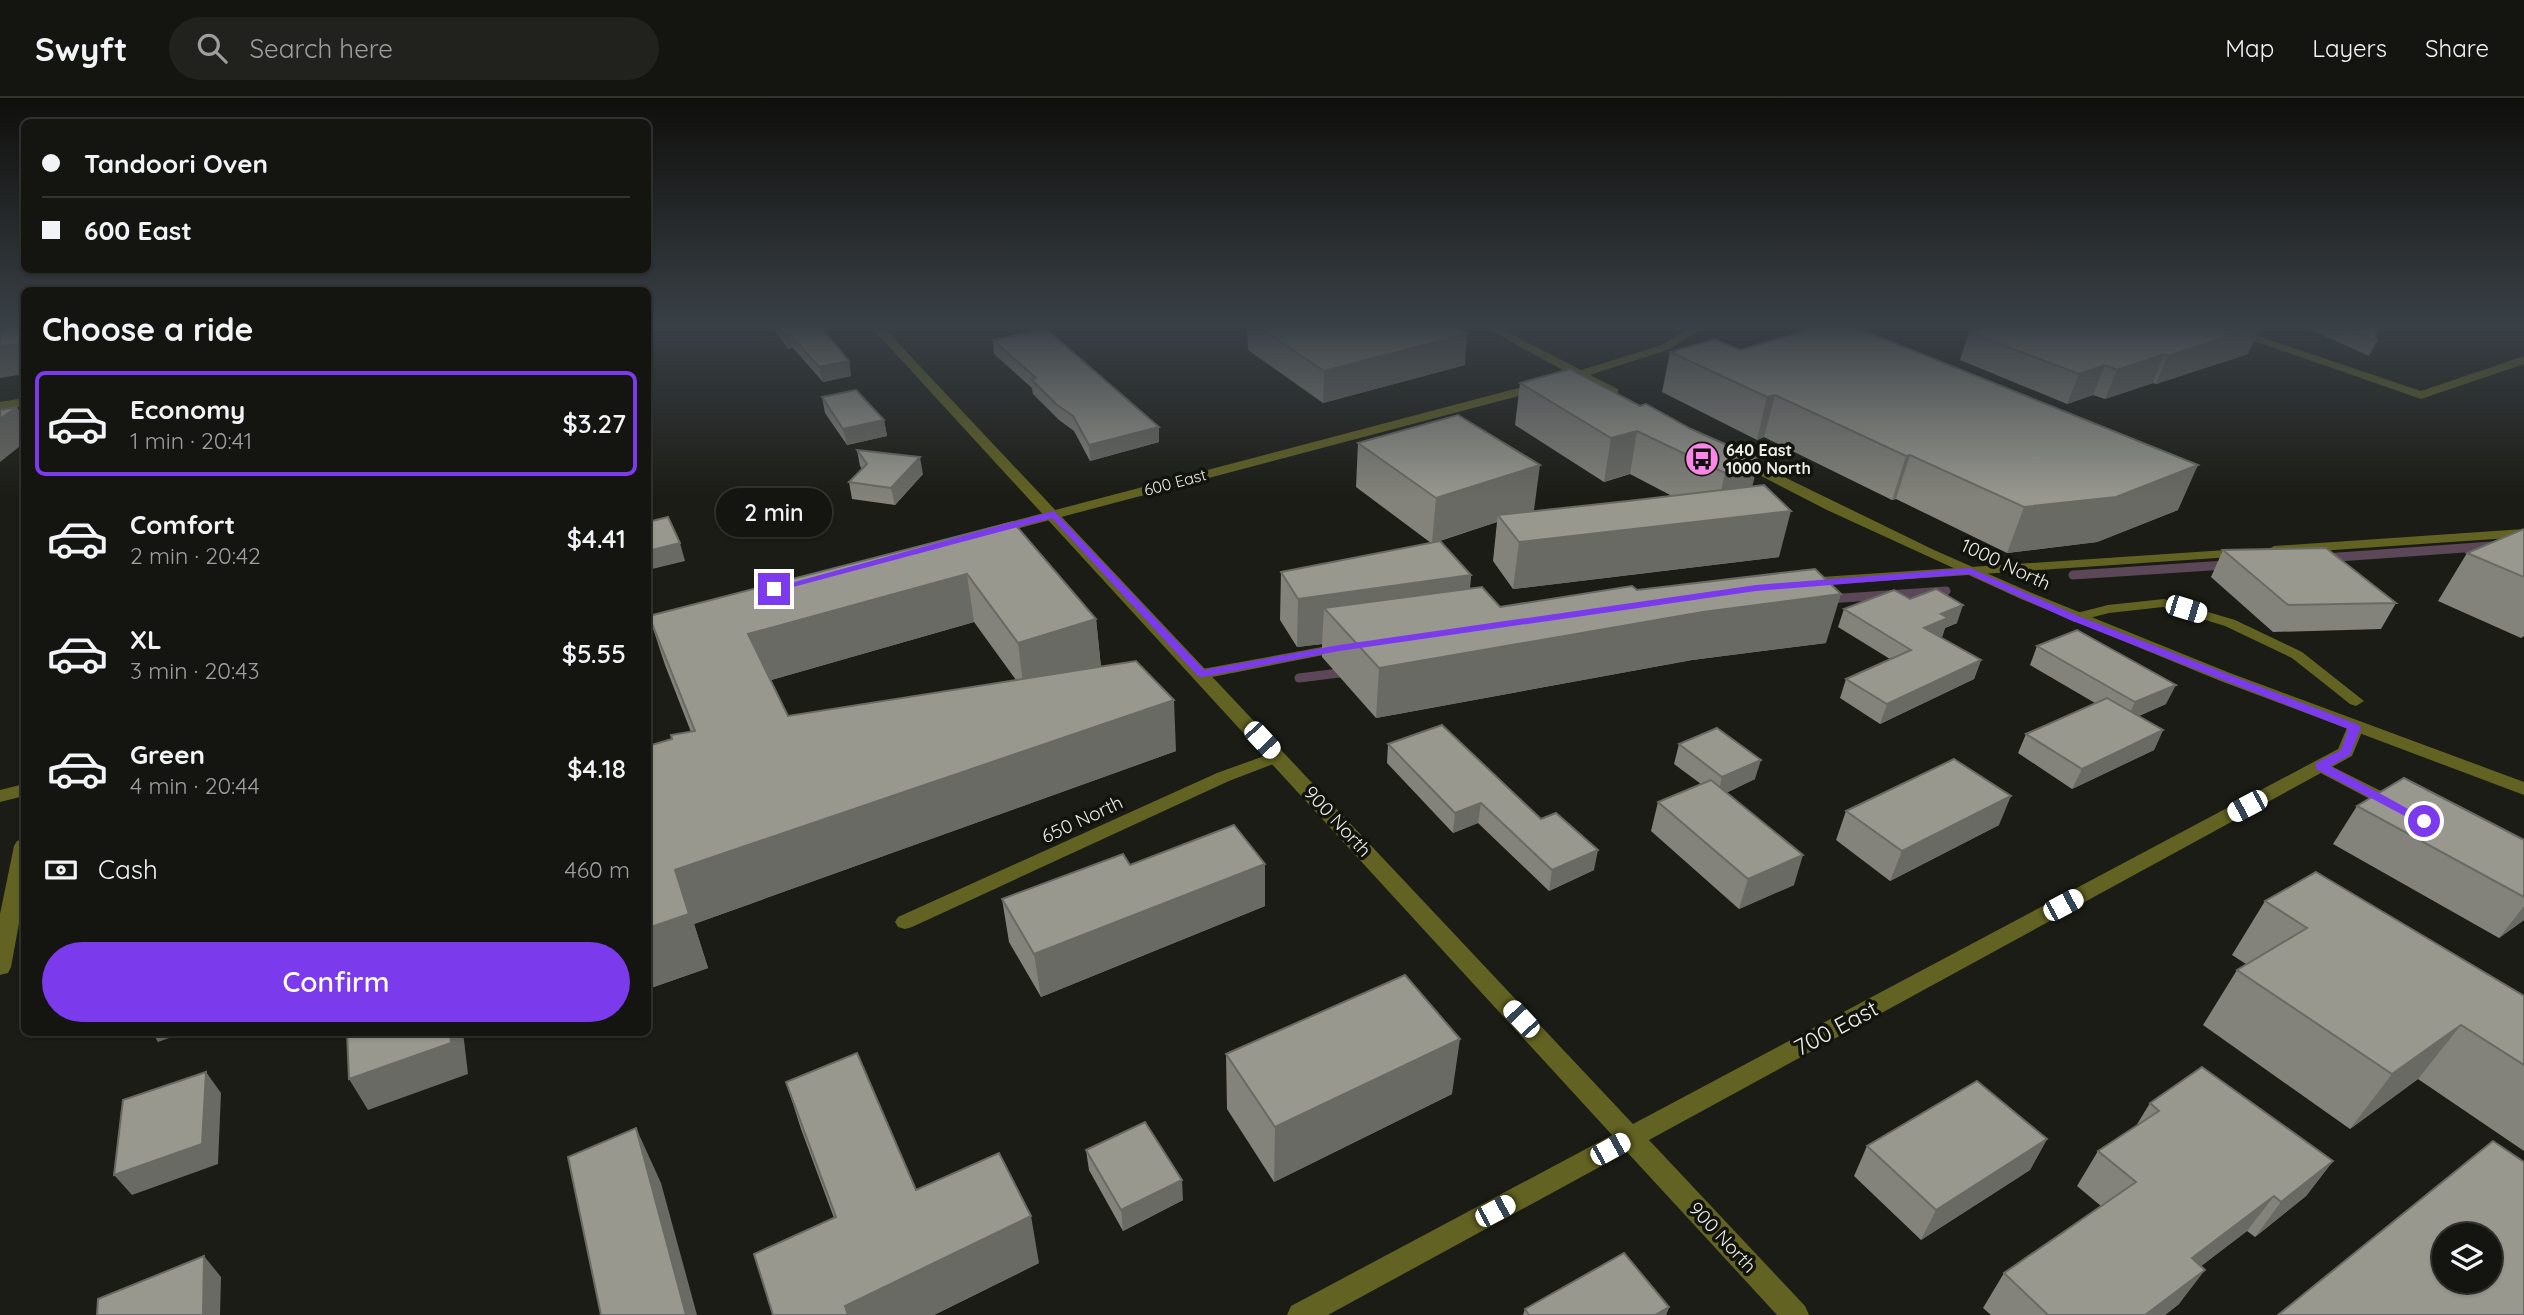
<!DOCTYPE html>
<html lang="en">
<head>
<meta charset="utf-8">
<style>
  :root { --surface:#141510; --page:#21221e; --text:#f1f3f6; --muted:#9d9f9f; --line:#333430; --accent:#7c3aed }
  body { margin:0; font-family:Quicksand,sans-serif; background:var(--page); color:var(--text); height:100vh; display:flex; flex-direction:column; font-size:26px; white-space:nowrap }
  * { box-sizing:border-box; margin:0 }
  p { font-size:23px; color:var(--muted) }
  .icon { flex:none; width:38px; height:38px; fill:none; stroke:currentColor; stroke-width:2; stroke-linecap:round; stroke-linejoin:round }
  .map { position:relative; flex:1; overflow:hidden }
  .side { position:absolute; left:21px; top:189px; width:630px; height:749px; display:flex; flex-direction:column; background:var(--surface); border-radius:10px; box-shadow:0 2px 5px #0004,0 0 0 2px var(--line) }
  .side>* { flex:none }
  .banner { position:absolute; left:21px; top:21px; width:630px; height:154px; border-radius:10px; box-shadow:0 2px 5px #0004,0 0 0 2px var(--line); display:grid; align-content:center; height:154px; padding:0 21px; background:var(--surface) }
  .buttons { position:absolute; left:2432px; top:1125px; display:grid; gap:14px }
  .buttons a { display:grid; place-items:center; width:70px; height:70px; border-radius:50%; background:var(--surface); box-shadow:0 2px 5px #0004,0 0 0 2px var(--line); font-size:35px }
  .end { position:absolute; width:32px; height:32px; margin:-16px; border:9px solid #7c3aed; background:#fff; box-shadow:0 0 0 4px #fff }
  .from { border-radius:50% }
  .bubble { position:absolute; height:49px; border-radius:24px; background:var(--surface); box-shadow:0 2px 5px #0004,0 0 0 2px var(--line); font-size:23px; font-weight:600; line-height:49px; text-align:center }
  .car { position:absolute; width:21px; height:42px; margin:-21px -10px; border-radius:9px; box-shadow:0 0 5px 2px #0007; background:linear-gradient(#fff 24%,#345 0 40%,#fff 0 76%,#345 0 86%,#fff 0) }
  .banner b { display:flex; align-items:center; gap:24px; height:66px; font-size:26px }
  .banner b+b { border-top:2px solid var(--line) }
  .banner i { width:18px; height:18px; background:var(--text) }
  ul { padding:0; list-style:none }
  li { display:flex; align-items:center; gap:21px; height:105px; margin:0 14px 10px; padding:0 7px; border:4px solid transparent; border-radius:10px }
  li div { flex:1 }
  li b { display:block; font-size:26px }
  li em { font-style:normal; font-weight:600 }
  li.selected { border-color:var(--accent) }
  li>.icon { width:63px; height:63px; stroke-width:1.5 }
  h2 { padding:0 21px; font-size:32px; line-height:84px }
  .pay { display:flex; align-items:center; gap:18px; height:77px; padding:0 21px; font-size:26px }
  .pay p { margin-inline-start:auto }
  .primary-button { display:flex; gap:14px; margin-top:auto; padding:14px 21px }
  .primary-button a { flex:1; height:80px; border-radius:42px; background:var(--accent); color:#fff; font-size:28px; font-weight:600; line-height:80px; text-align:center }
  header { display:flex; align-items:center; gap:42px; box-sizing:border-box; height:98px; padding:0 35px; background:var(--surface); border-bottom:2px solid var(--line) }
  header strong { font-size:33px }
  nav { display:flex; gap:38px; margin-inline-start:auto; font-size:24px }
  .search { width:490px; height:63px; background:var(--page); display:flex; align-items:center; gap:18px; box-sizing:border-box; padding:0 24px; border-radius:38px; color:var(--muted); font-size:26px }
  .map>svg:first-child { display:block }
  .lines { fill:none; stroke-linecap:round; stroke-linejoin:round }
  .stream { stroke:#5b4757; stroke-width:9 }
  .service { fill:#626222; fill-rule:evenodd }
  .minor { fill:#626222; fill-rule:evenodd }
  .tertiary { fill:#626222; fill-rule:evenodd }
  .wall { fill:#83837b; fill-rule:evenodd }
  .shaded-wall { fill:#6a6a64 }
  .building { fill:#98988f; stroke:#6a6a64; stroke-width:2; fill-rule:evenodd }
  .route { fill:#7c3aed }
  .labels { text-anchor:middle; stroke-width:7; stroke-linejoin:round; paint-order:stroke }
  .far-poi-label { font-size:16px; font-weight:bold; fill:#edeee9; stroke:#12130c; text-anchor:start }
  .far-street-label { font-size:16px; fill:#edeee9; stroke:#12130c }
  .street-label { font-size:19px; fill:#edeee9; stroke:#12130c }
  .near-street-label { font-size:23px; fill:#edeee9; stroke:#12130c }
</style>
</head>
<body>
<header>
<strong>Swyft</strong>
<div class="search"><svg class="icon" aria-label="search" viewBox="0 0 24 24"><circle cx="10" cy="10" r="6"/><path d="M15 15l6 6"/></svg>Search here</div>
<nav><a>Map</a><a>Layers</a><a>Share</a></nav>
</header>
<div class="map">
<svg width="2524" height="1217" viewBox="0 0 2524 1217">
  <rect width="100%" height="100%" fill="#1b1c15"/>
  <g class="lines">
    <g class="stream">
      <path d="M2325 460 2492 448"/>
      <path d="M2073 477 2226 467"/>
      <path d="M1828 501 1946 493"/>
      <path d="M1299 580 1347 574"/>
    </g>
    <g class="service">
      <path d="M2524 431V439L2274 456 2267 452 2274 448Z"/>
      <path d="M2241 451 2248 455 2246 458 1806 488 1799 484 1806 480Z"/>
      <path d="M2164 501 2235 522 2302 554 2364 603 2356 608 2350 606 2292 560 2225 528 2163 509 2109 515 2074 524 2067 520 2069 517 2108 507Z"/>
      <path d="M1344 545 1351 549 1349 552 1202 581 1194 576 1202 571Z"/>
      <path d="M1278 653 1286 658 1284 662 1229 683 912 829 905 831 898 829 895 824 898 819 1217 675Z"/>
      <path d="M2321 663 2399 702 2402 706 2393 712 2387 710 2315 672 2313 668 2315 664Z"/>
    </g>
    <g class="minor">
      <path d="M872 230H884L1633 1026 2338 651 2349 625H2361L2364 629 2352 658 1649 1042 1805 1208 1809 1217H1777L1627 1054 1328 1217H1287L1291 1208 1612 1037Z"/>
      <path d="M2217 230H2234L2421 293 2524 258V266L2421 301Z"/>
      <path d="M24 300V308L0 312V304Z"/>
      <path d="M24 741V798L11 869 8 875 0 877V816L14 748 17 743Z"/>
    </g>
    <g class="tertiary">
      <path d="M1486 230H1500L1581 272 1662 247 1689 230H1703L1670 251 1590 277 1618 291V297L1614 298 1579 280 1570 281V276Z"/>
      <path d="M1541 284 1545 285V291L997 436H987L985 433 987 430Z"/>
      <path d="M1737 356 1934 452 2032 495 2230 575 2524 684V697L2218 582 2021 501 1827 412 1732 363V357Z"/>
      <path d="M24 686V698L0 704V692Z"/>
    </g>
  </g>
  <g class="wall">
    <path d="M774 230H822L849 263 851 278 823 284 793 250 788 251Z"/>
    <path d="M1247 230H1456L1465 267 1323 305 1248 252Z"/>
    <path d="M1981 230H2259L2248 256 2156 286 2153 285 2105 301 2093 297 2067 306 1960 262 1969 234Z"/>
    <path d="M2307 230H2375L2377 243 2369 258Z"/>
    <path d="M993 242 1159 344 1090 363 1074 333 1059 322 1033 296 1032 290 994 256Z"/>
    <path d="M1740 252 2178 412 2097 444 2007 455 1896 401 1892 402 1764 339 1757 342 1662 294 1670 254Z"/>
    <path d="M1570 271 1752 389 1779 459 1513 491 1493 463 1497 424 1440 443 1471 477 1470 490 1500 509 1637 492 1826 545 1692 562 1376 620 1322 559V546L1297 549 1280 522 1281 474 1431 445 1356 389 1358 345 1534 412 1528 414 1672 398 1630 376 1604 384 1515 327 1520 285Z"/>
    <path d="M822 299 884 322 887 338 847 347 825 315Z"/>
    <path d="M857 352 923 376 895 407 852 401 849 384 862 371 860 368Z"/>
    <path d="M1013 424 1096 521 1101 569 1176 653 694 826 708 870 648 891 672 641 691 634 665 567 649 518ZM974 524 1016 582 788 618 771 582Z"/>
    <path d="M2524 431V538L2521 540 2438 503 2467 455Z"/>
    <path d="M2223 452 2396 505 2381 531 2273 534 2211 479Z"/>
    <path d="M1844 511 1957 525 1945 530 1942 539H1940L1981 562 1974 581 1880 626 1840 600 1846 581 1890 561 1838 529Z"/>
    <path d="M2037 548 2166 606 2139 618 2163 632 2154 652 2072 691 2018 655 2026 636 2095 605 2030 567Z"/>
    <path d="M1388 646 1594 772 1549 793 1478 725 1453 735 1387 665Z"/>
    <path d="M1679 646 1755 681 1726 695 1794 787 1739 811 1651 733 1658 704 1701 686 1674 666Z"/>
    <path d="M2357 708 2524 742V822L2499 840 2333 746Z"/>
    <path d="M1846 713 1999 727 1890 783 1836 742Z"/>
    <path d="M1265 766V808L1041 899 1009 844 1002 801 1130 767Z"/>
    <path d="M2265 803 2524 898V1053L2418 981 2350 1031 2203 927 2237 872 2246 866 2232 857Z"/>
    <path d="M1226 956 1452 996 1274 1084 1227 1011Z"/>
    <path d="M786 984 916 1092 1039 1165 934 1217H773L834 1120 801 1031Z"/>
    <path d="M2150 1005 2333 1063 2306 1098 2255 1139 2247 1133 2201 1168 2179 1206 2165 1217H1991L1983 1210 2004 1175 2101 1108 2077 1088 2098 1053 2136 1028Z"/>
    <path d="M2047 1041 2030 1072 1921 1142 1854 1078 1867 1048Z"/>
    <path d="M1086 1052 1183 1102 1123 1133 1089 1072Z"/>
    <path d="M1669 1209 1666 1217H1523L1525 1211Z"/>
  </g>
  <g class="shaded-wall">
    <path d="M2253 230H2259L2248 256 2156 286 2168 258Z"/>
    <path d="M789 235 793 250 788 251 784 236Z"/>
    <path d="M1467 236 1465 267 1323 305 1324 273Z"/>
    <path d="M24 245V276L0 280V249Z"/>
    <path d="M2164 256 2153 285 2105 301 2117 272Z"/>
    <path d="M849 263 851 278 823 284 819 269Z"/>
    <path d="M2105 267 2093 297 2067 306 2079 276Z"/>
    <path d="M1775 297 1764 339 1757 342 1767 299Z"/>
    <path d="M17 309 24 322V345L0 364V321Z"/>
    <path d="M884 322 887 338 847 347 843 331Z"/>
    <path d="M1159 329V344L1090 363 1089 347Z"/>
    <path d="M1637 333 1630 376 1604 384 1611 340Z"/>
    <path d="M1910 357 1896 401 1892 402 1906 358Z"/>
    <path d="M920 359 923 376 895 407 891 390Z"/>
    <path d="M1759 361 1748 406 1715 420 1725 375Z"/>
    <path d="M1540 367 1534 412 1502 422 1498 417 1497 424 1432 445 1436 400Z"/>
    <path d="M2198 367 2178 412 2097 444 2007 455 2024 409Z"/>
    <path d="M1791 413 1779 459 1513 491 1519 444Z"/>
    <path d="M680 445 685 463 648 472V453Z"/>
    <path d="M967 476 974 524 761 585 748 536Z"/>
    <path d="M1471 477 1466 525 1324 510 1322 546 1297 549 1298 501Z"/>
    <path d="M1841 496 1826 545 1692 562 1376 620 1379 570 1703 514Z"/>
    <path d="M1963 507 1957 525 1945 530 1942 539 1918 549 1924 530 1941 516Z"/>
    <path d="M1096 521 1101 570 1024 594 1018 545Z"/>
    <path d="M1981 562 1974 581 1880 626 1887 606Z"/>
    <path d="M2176 587 2166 606 2126 623 2135 604Z"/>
    <path d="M1174 602 1176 653 694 826 708 870 648 891V830L675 772Z"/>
    <path d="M2163 632 2154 652 2072 691 2082 671Z"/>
    <path d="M1761 662 1755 681 1717 699 1722 679Z"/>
    <path d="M2011 698 1999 727 1890 783 1902 753Z"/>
    <path d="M1481 705 1478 725 1453 735 1455 715Z"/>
    <path d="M1598 752 1594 772 1549 793 1552 772Z"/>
    <path d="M1803 757 1794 787 1739 811 1748 781Z"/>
    <path d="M1265 766V808L1041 899 1034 856Z"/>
    <path d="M2524 808V822L2499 840Z"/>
    <path d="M2461 927 2418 981 2350 1031 2392 976Z"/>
    <path d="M152 934H186L158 944Z"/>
    <path d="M450 934H463L468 976 368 1012 349 981Z"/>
    <path d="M1460 941 1452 996 1274 1084 1275 1029Z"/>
    <path d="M206 974 221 995 218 1066 132 1097 114 1077Z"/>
    <path d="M636 1030 661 1085 697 1217H686Z"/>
    <path d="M2047 1041 2030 1072 1921 1142 1936 1112Z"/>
    <path d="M2333 1063 2306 1098 2255 1139 2281 1104Z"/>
    <path d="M1182 1082 1183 1102 1123 1133 1121 1112Z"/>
    <path d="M2274 1098 2247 1133 2166 1195 2192 1160Z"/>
    <path d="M1031 1118 1039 1165 934 1217H848L845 1208Z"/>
    <path d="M204 1158 221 1179 220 1217H203Z"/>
    <path d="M2205 1172 2179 1206 2165 1217H2145Z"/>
    <path d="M1669 1209 1666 1217H1655Z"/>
  </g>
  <g class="building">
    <path d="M0 230H24V245L0 249Z"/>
    <path d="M780 230H822L849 263 819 269 789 235 784 236Z"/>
    <path d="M1260 230H1456L1467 236 1324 273Z"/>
    <path d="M1814 230H1857L2198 367 2116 399 2024 409 1910 357 1906 358 1775 297 1767 299 1670 254 1715 241 1740 252Z"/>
    <path d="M1981 230H2253L2168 258 2164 256 2117 272 2105 267 2079 276 1969 234Z"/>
    <path d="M2347 230H2375L2377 243Z"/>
    <path d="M1046 231 1159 329 1089 347 1073 318 1057 307 1031 281 1036 280 993 242Z"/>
    <path d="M1570 271 1640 308 1646 306 1691 331 1759 361 1725 375 1637 333 1611 340 1520 285Z"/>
    <path d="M856 292 884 322 843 331 822 299Z"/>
    <path d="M17 309 0 321V312Z"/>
    <path d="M1458 317 1540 367 1436 400 1358 345Z"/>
    <path d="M857 352 920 359 891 390 849 384 867 366Z"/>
    <path d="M1764 387 1791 413 1519 444 1498 417 1628 403Z"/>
    <path d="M668 419 680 445 648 453V424Z"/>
    <path d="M1013 424 1096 521 1018 545 967 476 748 536 788 618 1136 563 1174 602 675 772 689 816 648 830V648L672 641 671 637 695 633 649 518Z"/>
    <path d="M2524 431V479L2467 455Z"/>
    <path d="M1440 443 1471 477 1298 501 1281 474Z"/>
    <path d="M2326 450 2396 505 2288 507 2223 452Z"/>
    <path d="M1815 471 1841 496 1703 514 1379 570 1324 510 1482 489 1500 509 1632 488 1637 492Z"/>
    <path d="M1936 491 1963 507 1941 516 1948 520 1924 530 1981 562 1887 606 1846 581 1911 552 1844 511 1894 492 1910 501Z"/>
    <path d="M2077 532 2176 587 2135 604 2037 548Z"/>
    <path d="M2107 600 2163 632 2082 671 2026 636Z"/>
    <path d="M1442 627 1541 721 1556 715 1598 752 1552 772 1481 705 1455 715 1388 646Z"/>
    <path d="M1717 630 1761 662 1722 679 1679 646Z"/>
    <path d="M1954 661 2011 698 1902 753 1846 713Z"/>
    <path d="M2404 680 2524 742V799L2357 708Z"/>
    <path d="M1711 682 1803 757 1748 781 1658 704Z"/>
    <path d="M1234 727 1265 766 1034 856 1002 801 1123 756 1130 767Z"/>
    <path d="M2316 774 2524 898V967L2461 927 2392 976 2237 872 2307 830 2265 803Z"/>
    <path d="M1405 877 1460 941 1275 1029 1226 956Z"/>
    <path d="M347 934H450L451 945 349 981Z"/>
    <path d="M857 955 916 1092 999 1055 1031 1118 845 1208 848 1217H773L754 1156 836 1119 786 984Z"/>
    <path d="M2202 969 2333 1063 2281 1104 2274 1098 2192 1160 2205 1172 2145 1217H2048L2004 1175 2136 1084 2098 1053 2159 1013 2150 1005Z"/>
    <path d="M206 974 202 1046 114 1077 123 1002Z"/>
    <path d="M1977 983 2047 1041 1936 1112 1867 1048Z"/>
    <path d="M1145 1024 1182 1082 1121 1112 1086 1052Z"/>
    <path d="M636 1030 686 1217H601L568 1059Z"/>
    <path d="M2493 1043 2524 1064V1217H2278ZM2445 1138H2490V1183H2445Z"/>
    <path d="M1624 1155 1669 1209 1655 1217H1529L1525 1211Z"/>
    <path d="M204 1158 203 1217H97L98 1201Z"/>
  </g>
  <linearGradient id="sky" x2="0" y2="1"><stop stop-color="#0f0f0c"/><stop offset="0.57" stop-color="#394046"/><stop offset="1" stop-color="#394046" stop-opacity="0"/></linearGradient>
  <rect width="2524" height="400" fill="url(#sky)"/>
  <path class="route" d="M1054 413 1204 572 1339 547 1756 487 1970 470 2078 518 2359 627 2361 629 2350 657 2330 668 2430 723 2429 726H2420L2316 671V665L2341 652 2348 631 2070 522 1969 476 1756 493 1339 553 1202 579 1198 578 1052 420 778 493 769 491Z"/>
  <defs>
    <g id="bus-disc" transform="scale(1.75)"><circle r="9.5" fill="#fa87e7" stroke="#12130c"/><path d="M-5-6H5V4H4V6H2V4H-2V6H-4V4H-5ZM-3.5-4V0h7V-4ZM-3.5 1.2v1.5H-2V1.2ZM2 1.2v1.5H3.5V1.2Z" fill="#111"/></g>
  </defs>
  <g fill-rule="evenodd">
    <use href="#bus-disc" x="1702" y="361"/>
  </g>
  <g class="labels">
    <g class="far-poi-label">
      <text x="1726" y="358">640 East<tspan x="1726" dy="18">1000 North</tspan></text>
    </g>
    <g class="far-street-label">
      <text transform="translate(1175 384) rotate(-15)" y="6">600 East</text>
    </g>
    <g class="street-label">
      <text transform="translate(2006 466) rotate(25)" y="7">1000 North</text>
      <text transform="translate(1082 721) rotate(-25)" y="7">650 North</text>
      <text transform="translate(1338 723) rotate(47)" y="7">900 North</text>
      <text transform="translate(1723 1139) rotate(47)" y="7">900 North</text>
    </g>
    <g class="near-street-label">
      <text transform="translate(1836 930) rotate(-28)" y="8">700 East</text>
    </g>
  </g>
</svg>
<div class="buttons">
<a><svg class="icon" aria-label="layers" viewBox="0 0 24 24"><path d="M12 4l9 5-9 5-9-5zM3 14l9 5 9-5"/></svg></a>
</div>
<i class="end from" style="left:2424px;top:723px"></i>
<i class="end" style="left:774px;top:491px"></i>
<div class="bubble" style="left:716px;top:390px;width:116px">2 min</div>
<i class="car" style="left:2186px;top:511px;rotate:107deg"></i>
<i class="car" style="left:1262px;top:642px;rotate:137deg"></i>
<i class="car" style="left:2247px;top:708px;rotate:242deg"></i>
<i class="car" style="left:2063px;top:807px;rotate:62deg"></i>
<i class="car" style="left:1521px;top:921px;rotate:317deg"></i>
<i class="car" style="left:1610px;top:1051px;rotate:61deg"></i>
<i class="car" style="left:1495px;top:1113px;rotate:62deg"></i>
<div class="banner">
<b><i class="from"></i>Tandoori Oven</b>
<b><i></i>600 East</b>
</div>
<section class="side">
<h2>Choose a ride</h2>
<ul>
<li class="selected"><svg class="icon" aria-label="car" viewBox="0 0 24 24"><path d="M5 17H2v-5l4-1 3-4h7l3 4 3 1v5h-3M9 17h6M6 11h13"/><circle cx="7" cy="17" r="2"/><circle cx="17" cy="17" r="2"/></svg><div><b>Economy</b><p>1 min · 20:41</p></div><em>$3.27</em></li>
<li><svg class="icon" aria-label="car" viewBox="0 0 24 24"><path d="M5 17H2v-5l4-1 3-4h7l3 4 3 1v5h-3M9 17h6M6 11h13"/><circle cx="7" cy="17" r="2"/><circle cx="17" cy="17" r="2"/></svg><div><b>Comfort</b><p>2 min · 20:42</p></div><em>$4.41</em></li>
<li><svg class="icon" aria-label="car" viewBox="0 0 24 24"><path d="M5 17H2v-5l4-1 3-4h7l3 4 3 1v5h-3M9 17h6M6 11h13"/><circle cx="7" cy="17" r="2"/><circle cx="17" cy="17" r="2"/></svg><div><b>XL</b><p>3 min · 20:43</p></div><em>$5.55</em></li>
<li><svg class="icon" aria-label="car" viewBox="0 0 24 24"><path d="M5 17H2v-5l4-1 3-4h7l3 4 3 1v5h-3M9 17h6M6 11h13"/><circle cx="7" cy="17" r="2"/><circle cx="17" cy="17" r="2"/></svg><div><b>Green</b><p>4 min · 20:44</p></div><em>$4.18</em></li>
</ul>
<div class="pay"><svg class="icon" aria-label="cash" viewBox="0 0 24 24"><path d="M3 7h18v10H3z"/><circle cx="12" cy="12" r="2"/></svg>Cash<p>460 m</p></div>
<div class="primary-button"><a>Confirm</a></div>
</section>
</div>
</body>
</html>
